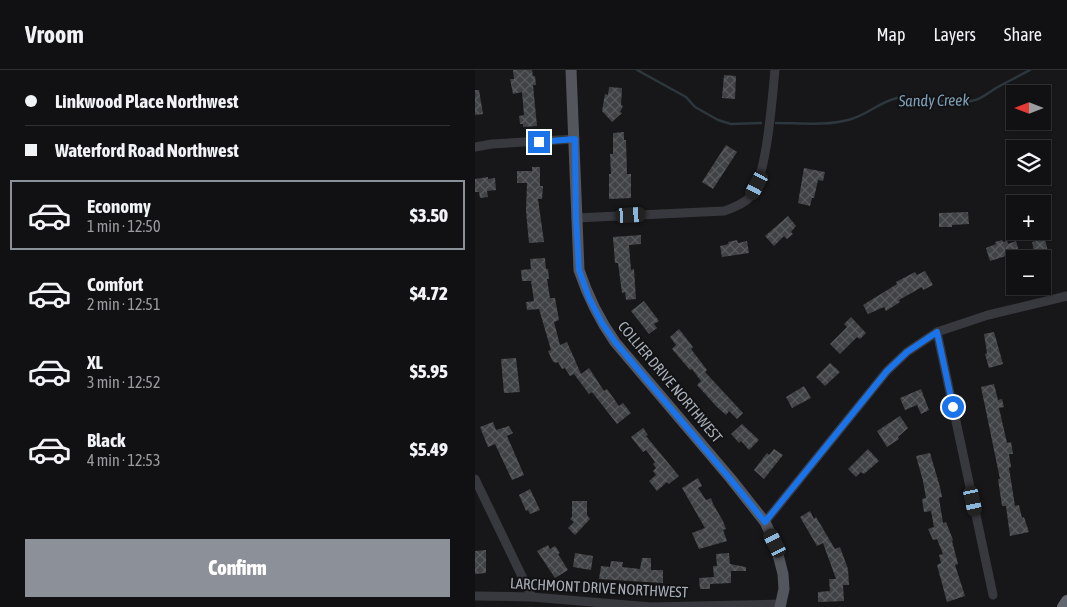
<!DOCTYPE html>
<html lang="en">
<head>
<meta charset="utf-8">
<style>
  :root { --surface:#111113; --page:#1e1f21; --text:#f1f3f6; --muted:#9c9da0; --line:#303133; --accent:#8c9099 }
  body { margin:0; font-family:"Asap Condensed",sans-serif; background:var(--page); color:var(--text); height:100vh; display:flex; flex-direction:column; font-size:19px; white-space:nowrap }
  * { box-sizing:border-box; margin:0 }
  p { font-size:16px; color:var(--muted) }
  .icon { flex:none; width:28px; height:28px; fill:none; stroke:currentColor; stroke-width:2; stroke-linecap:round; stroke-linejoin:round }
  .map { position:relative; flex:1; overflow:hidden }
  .drawer { display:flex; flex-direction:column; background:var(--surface); width:475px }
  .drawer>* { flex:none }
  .guide { display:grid; align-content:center; height:110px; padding:0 25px; background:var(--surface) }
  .needle { width:32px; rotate:270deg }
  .controls { position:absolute; left:531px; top:15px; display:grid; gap:10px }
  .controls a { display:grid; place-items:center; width:45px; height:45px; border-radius:0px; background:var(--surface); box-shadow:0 1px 4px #0004,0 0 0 1px var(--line); font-size:25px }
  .end { position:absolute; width:22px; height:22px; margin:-11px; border:6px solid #1a73e8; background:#fff; box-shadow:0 0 0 2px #fff }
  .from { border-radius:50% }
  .car { position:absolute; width:15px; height:30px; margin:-15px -8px; border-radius:6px; box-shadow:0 0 4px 1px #0007; background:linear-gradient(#222 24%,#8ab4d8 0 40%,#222 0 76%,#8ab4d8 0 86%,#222 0) }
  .guide b { display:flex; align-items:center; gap:18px; height:48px; font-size:19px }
  .guide b+b { border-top:1px solid var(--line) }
  .guide i { width:12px; height:12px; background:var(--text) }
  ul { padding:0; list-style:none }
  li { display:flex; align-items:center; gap:15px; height:70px; margin:0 10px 8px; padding:0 15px; border:2px solid transparent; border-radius:0px }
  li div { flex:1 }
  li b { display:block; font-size:19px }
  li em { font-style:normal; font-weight:800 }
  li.active { border-color:var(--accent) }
  li>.icon { width:45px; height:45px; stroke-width:1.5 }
  .cta { display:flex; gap:10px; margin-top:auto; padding:10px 25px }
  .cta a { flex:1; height:58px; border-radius:0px; background:var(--accent); color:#fff; font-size:20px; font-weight:800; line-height:58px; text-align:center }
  header { display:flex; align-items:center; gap:30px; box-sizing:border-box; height:70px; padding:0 25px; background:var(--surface); border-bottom:1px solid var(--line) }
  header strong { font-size:24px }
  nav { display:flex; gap:28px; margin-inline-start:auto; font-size:18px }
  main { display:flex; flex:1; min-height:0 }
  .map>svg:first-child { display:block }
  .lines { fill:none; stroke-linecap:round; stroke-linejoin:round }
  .stream { stroke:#2c373e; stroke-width:2.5 }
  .building { fill:url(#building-cross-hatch) }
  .minor { stroke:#38393e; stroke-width:9 }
  .major { stroke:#54565d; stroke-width:11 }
  .highway { stroke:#63676f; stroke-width:12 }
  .route { stroke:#1a73e8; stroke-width:6 }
  .labels { text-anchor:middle; stroke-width:4; stroke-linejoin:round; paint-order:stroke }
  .street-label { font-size:15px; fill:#a8afb9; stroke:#121214 }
  .water-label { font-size:16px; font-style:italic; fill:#7e9fb6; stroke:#121214 }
</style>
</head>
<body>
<header>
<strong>Vroom</strong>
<nav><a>Map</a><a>Layers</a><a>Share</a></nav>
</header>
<main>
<section class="drawer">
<div class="guide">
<b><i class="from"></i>Linkwood Place Northwest</b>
<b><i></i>Waterford Road Northwest</b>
</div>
<ul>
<li class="active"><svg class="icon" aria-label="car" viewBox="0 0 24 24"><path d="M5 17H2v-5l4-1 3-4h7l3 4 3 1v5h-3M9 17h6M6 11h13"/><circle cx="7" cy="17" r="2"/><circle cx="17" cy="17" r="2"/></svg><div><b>Economy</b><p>1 min · 12:50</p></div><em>$3.50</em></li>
<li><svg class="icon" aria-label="car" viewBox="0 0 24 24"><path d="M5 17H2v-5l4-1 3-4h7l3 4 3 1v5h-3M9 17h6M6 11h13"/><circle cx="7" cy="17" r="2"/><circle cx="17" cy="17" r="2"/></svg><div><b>Comfort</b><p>2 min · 12:51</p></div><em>$4.72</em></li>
<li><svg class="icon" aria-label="car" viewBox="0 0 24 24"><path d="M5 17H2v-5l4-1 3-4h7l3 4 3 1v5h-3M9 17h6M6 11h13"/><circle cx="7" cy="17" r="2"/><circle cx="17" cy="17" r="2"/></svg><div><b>XL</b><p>3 min · 12:52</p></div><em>$5.95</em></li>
<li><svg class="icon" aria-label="car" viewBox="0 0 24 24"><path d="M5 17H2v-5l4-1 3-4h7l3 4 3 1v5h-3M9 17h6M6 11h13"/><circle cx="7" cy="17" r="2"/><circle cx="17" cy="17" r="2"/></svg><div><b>Black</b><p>4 min · 12:53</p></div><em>$5.49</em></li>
</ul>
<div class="cta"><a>Confirm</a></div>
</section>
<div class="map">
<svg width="592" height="537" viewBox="0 0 592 537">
  <defs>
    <pattern id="building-cross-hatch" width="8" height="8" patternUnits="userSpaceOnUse" patternTransform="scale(1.25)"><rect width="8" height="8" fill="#414246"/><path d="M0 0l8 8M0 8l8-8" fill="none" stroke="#5a5b5f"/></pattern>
  </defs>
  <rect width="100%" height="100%" fill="#171719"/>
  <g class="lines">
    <g class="stream">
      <path d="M162 0 211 27 220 37 243 50 256 54 286 53"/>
      <path d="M301 53C324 53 351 56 373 50 391 46 404 32 422 28 444 25 465 34 487 32 505 31 507 27 521 18 532 12 544 6 555 0"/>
    </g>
  </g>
  <g class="building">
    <path d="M38 0H57L58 6H60L61 15H58L62 56 48 57V54H45L44 46 49 45 47 22 38 24 35 9H39Z"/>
    <path d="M249 5 261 6 260 29 247 28Z"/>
    <path d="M134 17 147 18 146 35 148 36 145 42 147 43 137 52 127 41 130 24 133 25Z"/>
    <path d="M0 20H4L8 44 0 45Z"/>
    <path d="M149 62V70H151L152 104H156V128L134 129V104H136L135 84H138V63Z"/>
    <path d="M251 75 262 82 238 119 227 112Z"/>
    <path d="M57 97H65V116H68L67 129H63L69 172 54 173 51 141 52 113H42V101H57Z"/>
    <path d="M329 98 350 102 348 111 343 110 339 128H337L335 136 323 133Z"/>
    <path d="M13 107V109L20 108 21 120 12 121 13 127 5 128 4 122H0V109Z"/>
    <path d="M493 142 494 154 477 155V157H464V143Z"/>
    <path d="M313 146 321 156 316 162 318 164 312 169 309 166 299 176 290 166Z"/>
    <path d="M166 165V174L154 175 156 200 159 199 161 229 151 230 150 222 147 223 143 193H140L138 167Z"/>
    <path d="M570 169 575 190 568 192V189H561L557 172Z"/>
    <path d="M262 170 263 173 272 171 274 183 247 187 245 176 254 174 253 172Z"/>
    <path d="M527 170 528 172 532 171 533 174 541 171 544 182 515 191 511 178 521 174 520 172Z"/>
    <path d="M70 188 71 199H73L74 209H72L75 228H80L84 250 79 252 85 275 92 272 106 304 114 298 129 321 132 319 144 336 148 333 156 343 142 354 117 322 114 324 99 304 95 306 90 298 87 299 83 292 80 293 77 290 73 281 76 280 64 239 52 240 51 232 59 231 56 211H47L46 200 56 199 55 189Z"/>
    <path d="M450 201 458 215 448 220 447 217 424 230 425 232 411 241 409 237 393 244 388 235 422 214 421 212 440 202 442 205Z"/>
    <path d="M169 231 184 251 179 254 182 258 174 264 156 241Z"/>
    <path d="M376 247 391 263 385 269 382 267 365 284 355 274 372 257 369 254Z"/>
    <path d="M204 259 218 277 216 279 232 300 230 302 268 343 262 349 254 341 251 345 242 337 222 315 226 311 217 299 215 300 197 279 201 275 195 267Z"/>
    <path d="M519 262 528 294 514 298 510 284 512 283 509 264Z"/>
    <path d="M41 288 45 322 29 323 26 289Z"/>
    <path d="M355 293 365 302 350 316 341 307Z"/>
    <path d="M519 314 523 330 527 329 529 337 524 338 532 373 536 372 538 384H534L536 397 534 398 540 436 544 435 547 448 549 447 554 462 535 466 531 436H527L523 409H525L506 317Z"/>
    <path d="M329 316 336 328 317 338 311 327Z"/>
    <path d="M446 319 454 340 446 344 442 335 430 340 425 328Z"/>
    <path d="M425 346 433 358 423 367 424 369 412 377 402 361Z"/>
    <path d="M18 352 21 360 34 356 38 363 32 366 49 405 37 410 20 374 13 377 5 357Z"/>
    <path d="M267 354 284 370 274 380 266 371 264 373 256 364Z"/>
    <path d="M168 358 173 365 171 366 204 406 194 414 192 412 182 421 174 411 181 405 178 401 181 398 178 394 180 392 171 380 168 382 156 367Z"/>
    <path d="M299 379 308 385 289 409 279 400 292 383 294 385Z"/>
    <path d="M393 379 404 391 389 404 386 402 381 407 373 399Z"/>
    <path d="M455 383 465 417 467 427 464 428 468 453 471 452 478 470 477 471 483 494 480 495 490 526 472 532 462 495 466 493 464 485 468 484 462 469 458 470 453 459 459 457 456 441 449 442 447 429 451 428 448 411 441 386Z"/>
    <path d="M223 408 227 416 223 418 231 430 236 428 238 434 248 451 251 459 248 460 252 471 224 479 217 463 230 458 207 418Z"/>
    <path d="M55 419 65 440 55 444 53 440 51 441 44 425Z"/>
    <path d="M97 431H112V445L115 449 100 465 93 458 99 452 95 449 97 447Z"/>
    <path d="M335 441 339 449 341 447 360 479 365 477 373 499 374 515H368L369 531 343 532V522L355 521 354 509H361L348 473 342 476 325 447Z"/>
    <path d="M73 475 75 479 80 476 85 483 83 484 93 500 80 508 62 481Z"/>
    <path d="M11 480V503L0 504V481Z"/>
    <path d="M100 483 118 486 116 500 98 497Z"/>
    <path d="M254 483 255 494 271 497V501H256V513L235 514V519H225L224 508 239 507 238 496H242L241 484Z"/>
    <path d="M167 488H176V500H188V513L124 509 126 496 135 497 136 491 148 492 147 497 165 499Z"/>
  </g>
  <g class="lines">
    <g class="minor">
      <path d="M0 77 17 74 100 69"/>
      <path d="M101 148 249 141C258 138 269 134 276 126 292 105 297 29 300 0"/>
      <path d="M462 262 518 525"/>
      <path d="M0 409 57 527"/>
      <path d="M290 452 412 301 432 282 462 262 513 245 592 226"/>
      <path d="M0 526 57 527 176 537 307 534"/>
    </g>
    <path class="major" d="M96 0 104 200C113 227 123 248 140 272L256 409 290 452 300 473 308 504 309 519 305 537"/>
    <path class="highway" d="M588 537 592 531"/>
  </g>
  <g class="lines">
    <path class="route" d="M64 72 100 69 101 148 104 200 114 228 127 253 140 272 256 410 290 452 412 301 432 282 462 262 478 337"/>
  </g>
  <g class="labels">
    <g class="street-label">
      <text transform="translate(195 312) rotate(50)" y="5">COLLIER DRIVE NORTHWEST</text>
      <text transform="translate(124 518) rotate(3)" y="5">LARCHMONT DRIVE NORTHWEST</text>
    </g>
    <g class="water-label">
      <text transform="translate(459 30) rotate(-1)" y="6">Sandy Creek</text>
    </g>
  </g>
</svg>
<div class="controls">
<a><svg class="needle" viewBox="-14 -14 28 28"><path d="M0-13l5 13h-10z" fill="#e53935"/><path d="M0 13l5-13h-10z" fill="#9c9da0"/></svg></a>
<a><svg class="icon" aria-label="layers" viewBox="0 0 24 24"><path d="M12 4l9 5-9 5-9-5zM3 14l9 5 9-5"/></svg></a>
<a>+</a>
<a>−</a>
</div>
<i class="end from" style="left:478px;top:337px"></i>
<i class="end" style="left:64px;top:72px"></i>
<i class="car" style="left:282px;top:115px;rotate:208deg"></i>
<i class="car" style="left:156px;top:145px;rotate:87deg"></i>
<i class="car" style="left:498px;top:431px;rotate:168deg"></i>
<i class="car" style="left:300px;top:473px;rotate:334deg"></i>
</div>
</main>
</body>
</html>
